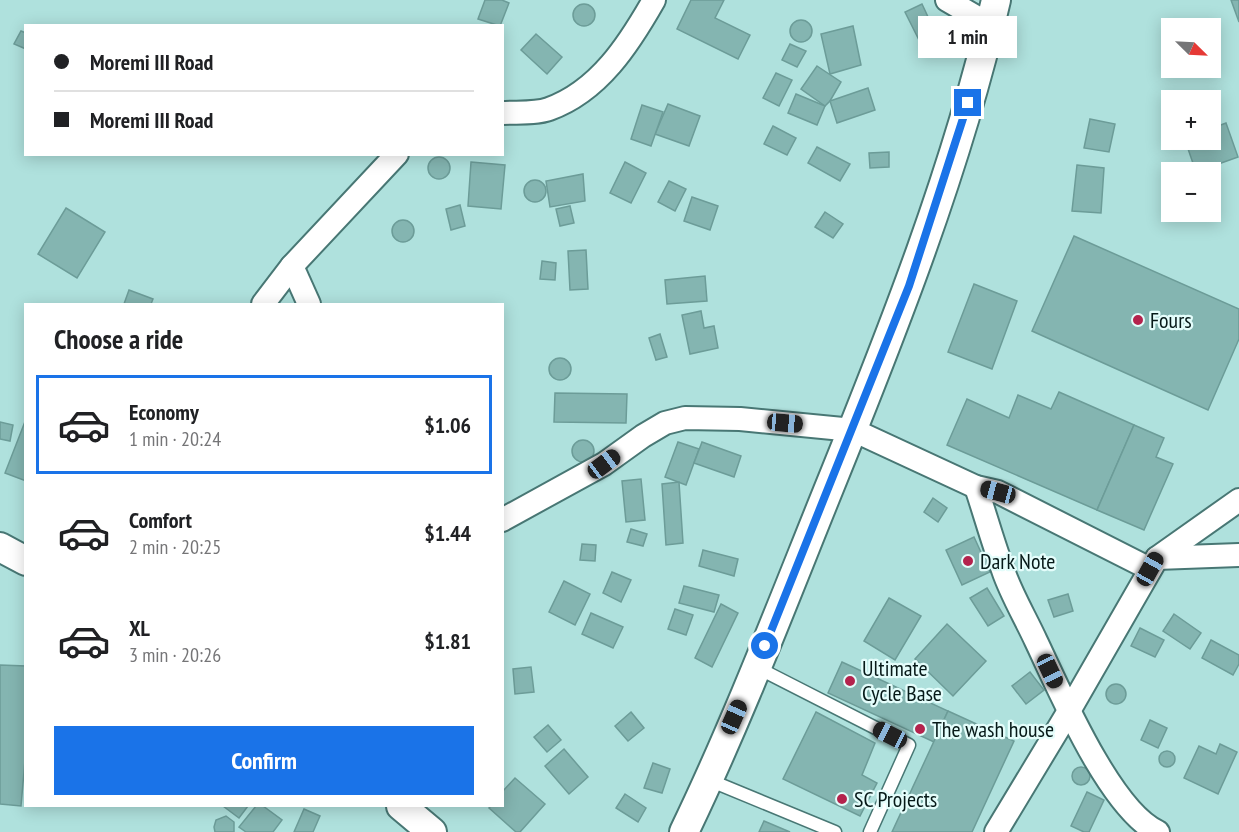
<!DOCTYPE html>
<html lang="en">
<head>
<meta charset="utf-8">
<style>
  :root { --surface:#fff; --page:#f2f2f2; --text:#202124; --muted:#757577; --line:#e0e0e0; --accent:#1a73e8 }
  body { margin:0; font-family:"PT Sans Narrow",sans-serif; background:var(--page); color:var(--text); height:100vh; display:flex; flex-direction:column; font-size:22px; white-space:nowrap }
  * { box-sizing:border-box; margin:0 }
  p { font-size:20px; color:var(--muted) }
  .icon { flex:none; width:33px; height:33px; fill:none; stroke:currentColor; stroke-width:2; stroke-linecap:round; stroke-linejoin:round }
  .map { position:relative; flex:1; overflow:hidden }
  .side { position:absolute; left:24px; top:303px; width:480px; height:504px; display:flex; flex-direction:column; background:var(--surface); border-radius:0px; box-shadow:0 3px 15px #0003 }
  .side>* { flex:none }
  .guide { position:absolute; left:24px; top:24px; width:480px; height:132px; border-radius:0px; box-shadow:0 3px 15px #0003; display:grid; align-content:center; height:132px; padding:0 30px; background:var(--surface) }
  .needle { width:39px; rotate:114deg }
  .controls { position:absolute; left:1161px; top:18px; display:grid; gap:12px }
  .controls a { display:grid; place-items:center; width:60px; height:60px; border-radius:0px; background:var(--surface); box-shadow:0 3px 15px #0003; font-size:30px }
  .end { position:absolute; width:27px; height:27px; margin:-14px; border:8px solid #1a73e8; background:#fff; box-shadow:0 0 0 3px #fff }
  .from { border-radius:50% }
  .bubble { position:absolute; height:42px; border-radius:0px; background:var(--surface); box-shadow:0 3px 15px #0003; font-size:20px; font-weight:700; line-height:42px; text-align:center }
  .car { position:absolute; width:18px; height:36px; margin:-18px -9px; border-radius:8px; box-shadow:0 0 4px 2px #0007; background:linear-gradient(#222 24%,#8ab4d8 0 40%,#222 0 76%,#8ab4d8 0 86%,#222 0) }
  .guide b { display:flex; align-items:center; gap:21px; height:57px; font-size:22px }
  .guide b+b { border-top:2px solid var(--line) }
  .guide i { width:15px; height:15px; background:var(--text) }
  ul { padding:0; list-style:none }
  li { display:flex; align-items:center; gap:18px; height:99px; margin:0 12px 9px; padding:0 18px; border:3px solid transparent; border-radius:0px }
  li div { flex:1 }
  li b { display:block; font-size:22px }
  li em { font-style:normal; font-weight:700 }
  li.selected { border-color:var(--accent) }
  li>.icon { width:54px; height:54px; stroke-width:1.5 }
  h2 { padding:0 30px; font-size:27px; line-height:72px }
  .action { display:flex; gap:12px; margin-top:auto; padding:12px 30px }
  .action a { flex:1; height:69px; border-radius:0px; background:var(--accent); color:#fff; font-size:24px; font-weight:700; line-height:69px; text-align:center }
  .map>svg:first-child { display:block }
  .building { fill:#84b5b1; stroke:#6c9c98; stroke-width:1.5 }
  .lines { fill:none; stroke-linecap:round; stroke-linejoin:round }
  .service-casing { stroke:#487774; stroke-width:15 }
  .minor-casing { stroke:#487774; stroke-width:26 }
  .tertiary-casing { stroke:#487774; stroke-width:32 }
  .service { stroke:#fff; stroke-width:12 }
  .minor { stroke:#fff; stroke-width:22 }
  .tertiary { stroke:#fff; stroke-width:28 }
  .route { stroke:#1a73e8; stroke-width:8 }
  .poi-dot { fill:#b4234d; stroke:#e4fdfb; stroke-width:2 }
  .labels { text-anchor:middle; stroke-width:4.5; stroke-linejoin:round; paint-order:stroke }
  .poi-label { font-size:22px; fill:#061918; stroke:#e4fdfb; text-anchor:start }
</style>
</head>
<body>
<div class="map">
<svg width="1239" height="832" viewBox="0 0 1239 832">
  <rect width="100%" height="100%" fill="#afe1dd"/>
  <g class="building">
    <path d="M485 0H502L509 3 500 26 478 19Z"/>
    <path d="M691 0H724L715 18 750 35 738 59 677 29Z"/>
    <path d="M1231 0H1239V22Z"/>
    <path d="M922 4 935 32 919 40 905 12Z"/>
    <circle cx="584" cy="15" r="11"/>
    <circle cx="801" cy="31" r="11"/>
    <path d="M853 26 861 65 830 74 821 34Z"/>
    <path d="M21 31 26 33V49L14 44Z"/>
    <path d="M536 34 562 57 547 74 521 50Z"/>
    <path d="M790 44 806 51 797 67 782 60Z"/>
    <path d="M817 66 841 82 830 101 825 106 801 89Z"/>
    <path d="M776 73 792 80 779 106 763 98Z"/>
    <path d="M868 88 875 110 837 123 830 101Z"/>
    <path d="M796 94 825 106 817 125 788 113Z"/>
    <path d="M668 104 700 116 689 146 655 134Z"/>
    <path d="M642 105 663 112 651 146 631 139Z"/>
    <path d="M1090 119 1115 124 1109 152 1084 148Z"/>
    <path d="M1226 123 1238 157 1196 172 1185 140H1210V129Z"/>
    <path d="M773 126 796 138 787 155 764 144Z"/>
    <path d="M817 147 850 164 840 181 808 163Z"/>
    <path d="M889 152V167L870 168 869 153Z"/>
    <circle cx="439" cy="168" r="11"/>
    <path d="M471 162 505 165 501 209 468 206Z"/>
    <path d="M625 162 646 173 631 203 610 193Z"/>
    <path d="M1077 165 1104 168 1101 213 1072 211Z"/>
    <path d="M583 174 585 201 550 207 546 181Z"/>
    <circle cx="535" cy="191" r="11"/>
    <path d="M669 181 686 189 675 211 658 202Z"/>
    <path d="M692 197 718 206 710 230 684 221Z"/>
    <path d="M460 205 465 226 451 230 446 209Z"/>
    <path d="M570 206 574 223 560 226 556 209Z"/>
    <path d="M66 208 105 232 77 278 38 254Z"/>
    <path d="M825 212 843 224 833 238 815 227Z"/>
    <circle cx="403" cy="231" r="11"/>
    <path d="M1074 236 1239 309V339L1208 410 1032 331Z"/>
    <path d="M586 250 588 289 570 290 568 251Z"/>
    <path d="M542 261 556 263 555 280 540 279Z"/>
    <path d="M705 276 707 301 667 304 665 280Z"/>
    <path d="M974 284 1017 301 992 369 948 352Z"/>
    <path d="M129 290 153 299 151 304H124Z"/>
    <path d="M701 311 704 328 714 326 718 348 690 354 682 315Z"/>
    <path d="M660 334 667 357 656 360 649 338Z"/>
    <circle cx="560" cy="369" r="11"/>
    <path d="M1059 392 1134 425 1097 510 947 445 967 399 1009 418 1018 395 1051 409Z"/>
    <path d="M555 393 627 394 626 423 554 422Z"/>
    <path d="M26 419V481L5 473Z"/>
    <path d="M0 422 13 425 10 441 0 439Z"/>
    <path d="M1134 425 1164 438 1156 457 1173 464 1144 530 1097 510Z"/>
    <circle cx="583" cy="451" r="11"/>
    <path d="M678 442 699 449 686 485 665 477Z"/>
    <path d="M702 442 741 456 734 477 694 463Z"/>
    <path d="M641 479 645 520 626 522 622 481Z"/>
    <path d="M679 482 683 543 666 545 662 484Z"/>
    <path d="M933 498 947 508 938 522 924 512Z"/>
    <path d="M631 529 647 534 643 546 627 542Z"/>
    <path d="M974 537 990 572 962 585 946 550Z"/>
    <path d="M582 544 596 545 595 561 580 560Z"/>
    <path d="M703 550 738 559 734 576 699 566Z"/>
    <path d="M612 572 631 580 621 602 603 593Z"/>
    <path d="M564 581 590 594 575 625 549 612Z"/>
    <path d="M684 586 719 595 714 612 679 603Z"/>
    <path d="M987 588 1004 616 988 626 970 598Z"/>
    <path d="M1068 594 1073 611 1054 617 1048 600Z"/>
    <path d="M889 598 921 616 895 660 864 641Z"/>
    <path d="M721 604 738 613 712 667 695 658Z"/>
    <path d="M675 609 693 615 686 635 668 629Z"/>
    <path d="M591 613 623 627 613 648 582 634Z"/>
    <path d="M1174 614 1201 633 1190 649 1163 631Z"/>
    <path d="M947 624 986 661 953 696 915 659Z"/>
    <path d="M1140 628 1164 640 1155 657 1131 646Z"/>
    <path d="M1211 640 1239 655V664L1233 675 1202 658Z"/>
    <path d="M842 662 948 711 934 742 828 693Z"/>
    <path d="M0 665 26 666V749L21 806 0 804Z"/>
    <path d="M531 667 534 692 515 694 513 669Z"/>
    <path d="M1030 672 1044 690 1026 704 1012 686Z"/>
    <circle cx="1116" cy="694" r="10"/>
    <path d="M948 711 1014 741 972 832H892Z"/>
    <path d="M631 712 644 728 628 741 615 726Z"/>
    <path d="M816 712 875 743 862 775 877 783 860 816 783 779Z"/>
    <path d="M1150 720 1167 728 1158 748 1141 740Z"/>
    <path d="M548 725 561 740 547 752 534 737Z"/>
    <path d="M1220 744 1237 752 1218 794 1184 778 1199 746 1216 754Z"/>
    <path d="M564 749 588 777 569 794 545 766Z"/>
    <circle cx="1167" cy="759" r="8"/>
    <path d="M653 763 670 769 662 793 644 788Z"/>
    <circle cx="1081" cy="776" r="9"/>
    <path d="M515 778 545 804 520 832H516L489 808 491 806H502V792Z"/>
    <path d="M1087 792 1104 800 1089 832H1084L1071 826Z"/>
    <path d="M625 794 646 808 638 822 616 808Z"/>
    <path d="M223 806H248L239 818Z"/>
    <path d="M256 806H263L282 820 273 832H246L239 827Z"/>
    <path d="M304 809 320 816 313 832H294Z"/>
    <path d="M226 816 234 822V832H215L214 827 216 820Z"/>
    <path d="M764 821 790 832H759Z"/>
  </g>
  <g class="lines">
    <g class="service-casing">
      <g id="service">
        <path d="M756 667 909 745 870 832"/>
        <path d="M709 780 835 832"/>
      </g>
    </g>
    <g class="minor-casing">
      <g id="minor">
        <path d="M947 0 990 25"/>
        <path d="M502 113C517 112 536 114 549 109 599 91 629 44 654 0"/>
        <path d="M292 266 309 304"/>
        <path d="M263 304 292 266 397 154"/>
        <path d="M976 487C985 514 993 543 1003 570 1011 594 1025 617 1036 641 1059 689 1110 810 1158 832"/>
        <path d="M502 520 604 464 643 436 665 423 685 418 740 419 853 430 976 487 998 492 1150 569"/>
        <path d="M1157 558 1239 555"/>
        <path d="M996 832 1069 711 1157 558 1239 500"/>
      </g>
    </g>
    <g class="tertiary-casing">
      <g id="tertiary">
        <path d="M0 547 26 561"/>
        <path d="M401 806 432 832"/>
        <path d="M684 832C737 722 781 607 827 493 892 333 957 169 996 0"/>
      </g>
    </g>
    <use href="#service" class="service"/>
    <use href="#minor" class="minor"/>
    <use href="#tertiary" class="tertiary"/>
  </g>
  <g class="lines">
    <path class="route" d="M765 646 909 286 968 103"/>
  </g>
  <g class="poi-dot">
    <circle cx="1138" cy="320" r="6"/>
    <circle cx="968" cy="561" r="6"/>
    <circle cx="850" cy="681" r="6"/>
    <circle cx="920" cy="729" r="6"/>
    <circle cx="842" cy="799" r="6"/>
  </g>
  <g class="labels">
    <g class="poi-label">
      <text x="1150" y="328">Fours</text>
      <text x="980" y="569">Dark Note</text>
      <text x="862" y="676">Ultimate<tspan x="862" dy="25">Cycle Base</tspan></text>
      <text x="932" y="737">The wash house</text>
      <text x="854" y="807">SC Projects</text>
    </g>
  </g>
</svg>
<div class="controls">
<a><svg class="needle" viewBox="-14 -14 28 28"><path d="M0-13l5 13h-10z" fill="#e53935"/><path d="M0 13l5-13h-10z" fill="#757577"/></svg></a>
<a>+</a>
<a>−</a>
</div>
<i class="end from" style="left:765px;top:646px"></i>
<i class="end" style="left:968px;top:103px"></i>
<div class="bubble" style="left:918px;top:16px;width:99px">1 min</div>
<i class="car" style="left:785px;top:423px;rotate:95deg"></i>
<i class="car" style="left:604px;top:464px;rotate:53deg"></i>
<i class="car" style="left:998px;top:492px;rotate:285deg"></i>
<i class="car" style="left:1150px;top:569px;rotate:29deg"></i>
<i class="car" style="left:1050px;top:671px;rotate:155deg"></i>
<i class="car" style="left:734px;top:717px;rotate:24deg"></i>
<i class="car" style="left:890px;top:735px;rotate:297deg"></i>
<div class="guide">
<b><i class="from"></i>Moremi III Road</b>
<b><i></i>Moremi III Road</b>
</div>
<section class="side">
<h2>Choose a ride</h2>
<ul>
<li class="selected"><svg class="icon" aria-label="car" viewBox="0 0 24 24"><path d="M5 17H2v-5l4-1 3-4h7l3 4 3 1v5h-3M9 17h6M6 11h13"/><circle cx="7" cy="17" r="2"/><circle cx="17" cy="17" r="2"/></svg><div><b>Economy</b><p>1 min · 20:24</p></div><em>$1.06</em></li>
<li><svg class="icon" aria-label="car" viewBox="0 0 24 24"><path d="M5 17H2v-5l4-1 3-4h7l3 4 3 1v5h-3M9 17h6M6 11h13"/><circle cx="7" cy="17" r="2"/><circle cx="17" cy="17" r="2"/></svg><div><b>Comfort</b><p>2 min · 20:25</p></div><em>$1.44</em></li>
<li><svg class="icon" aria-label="car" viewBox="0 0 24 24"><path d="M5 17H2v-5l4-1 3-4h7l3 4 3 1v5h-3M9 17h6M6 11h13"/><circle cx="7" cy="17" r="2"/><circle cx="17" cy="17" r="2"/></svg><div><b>XL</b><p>3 min · 20:26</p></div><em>$1.81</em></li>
</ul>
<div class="action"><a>Confirm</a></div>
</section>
</div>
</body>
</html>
